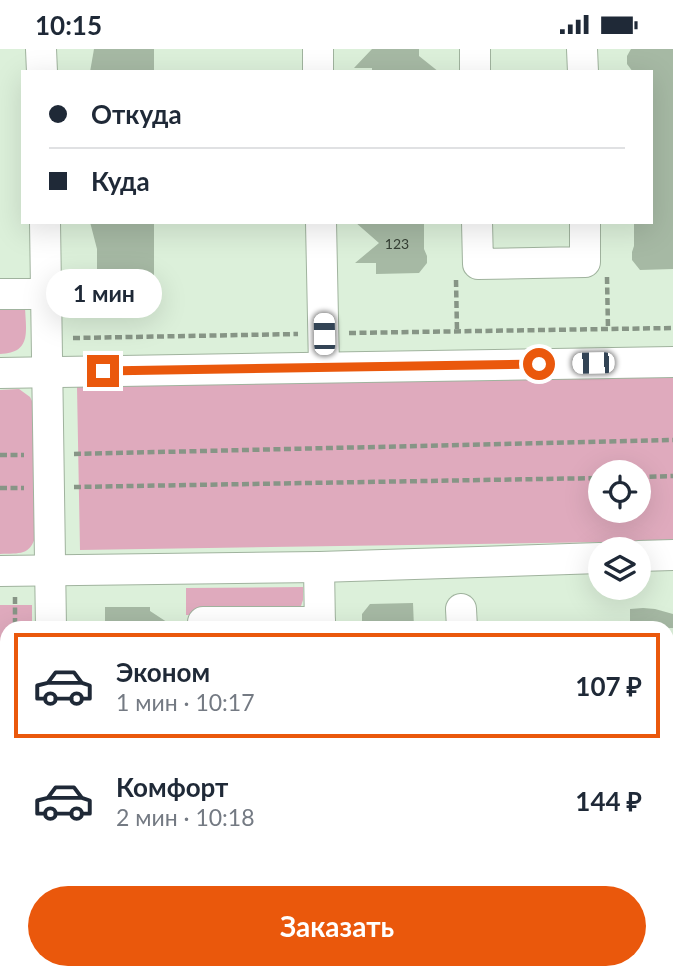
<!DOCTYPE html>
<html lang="ru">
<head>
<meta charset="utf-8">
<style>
  :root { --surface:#fff; --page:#f6f6f7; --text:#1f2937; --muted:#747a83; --line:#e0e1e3; --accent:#ea580c }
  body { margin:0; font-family:Lato,sans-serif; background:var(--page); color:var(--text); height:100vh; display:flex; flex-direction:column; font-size:26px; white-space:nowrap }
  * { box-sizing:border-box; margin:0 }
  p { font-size:23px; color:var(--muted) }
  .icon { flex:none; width:38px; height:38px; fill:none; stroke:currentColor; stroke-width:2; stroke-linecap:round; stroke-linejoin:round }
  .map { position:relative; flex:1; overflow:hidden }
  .sheet { position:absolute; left:0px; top:572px; width:674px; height:359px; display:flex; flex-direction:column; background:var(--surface); border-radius:21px 21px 0 0; box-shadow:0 7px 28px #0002 }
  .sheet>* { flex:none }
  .guide { position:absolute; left:21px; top:21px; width:632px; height:154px; border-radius:0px; box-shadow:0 7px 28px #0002; display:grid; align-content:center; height:154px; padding:0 28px; background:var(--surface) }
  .tools { position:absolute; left:588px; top:411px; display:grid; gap:14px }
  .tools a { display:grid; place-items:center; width:63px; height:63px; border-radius:50%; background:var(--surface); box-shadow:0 7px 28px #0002; font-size:35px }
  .end { position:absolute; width:32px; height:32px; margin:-16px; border:9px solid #ea580c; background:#fff; box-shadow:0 0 0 4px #fff }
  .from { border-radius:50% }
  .bubble { position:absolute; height:49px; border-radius:24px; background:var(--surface); box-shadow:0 7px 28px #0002; font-size:23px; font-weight:700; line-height:49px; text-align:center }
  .car { position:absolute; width:21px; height:42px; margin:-21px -10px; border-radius:9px; box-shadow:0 0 5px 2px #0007; background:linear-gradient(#fff 24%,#345 0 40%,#fff 0 76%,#345 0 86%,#fff 0) }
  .guide b { display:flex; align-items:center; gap:24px; height:66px; font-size:26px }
  .guide b+b { border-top:2px solid var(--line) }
  .guide i { width:18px; height:18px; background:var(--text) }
  ul { padding:12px 0 0; list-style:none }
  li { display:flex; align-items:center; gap:21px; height:105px; margin:0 14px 10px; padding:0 14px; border:4px solid transparent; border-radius:0px }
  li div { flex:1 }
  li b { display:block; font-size:26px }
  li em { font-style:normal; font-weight:700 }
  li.selected { border-color:var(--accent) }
  li>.icon { width:63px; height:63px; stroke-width:1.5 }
  .primary-button { display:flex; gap:14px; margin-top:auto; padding:14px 28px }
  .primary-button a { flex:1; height:80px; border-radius:42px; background:var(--accent); color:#fff; font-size:28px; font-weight:700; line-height:80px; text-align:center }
  .status { display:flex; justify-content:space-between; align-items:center; height:49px; padding:0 35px; background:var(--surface); direction:ltr }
  .status svg { height:19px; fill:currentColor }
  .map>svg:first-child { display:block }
  .green { fill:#dfaabd; fill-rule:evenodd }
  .building { fill:#a6b9a4 }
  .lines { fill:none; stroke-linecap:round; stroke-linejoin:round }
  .minor-casing { stroke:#a0b39e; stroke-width:32 }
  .path { stroke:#879586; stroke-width:4.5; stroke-dasharray:7 3.5; stroke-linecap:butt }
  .minor { stroke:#fff; stroke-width:30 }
  .route { stroke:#ea580c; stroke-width:9 }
  .labels { text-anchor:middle; stroke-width:6; stroke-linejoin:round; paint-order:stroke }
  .number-label { font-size:14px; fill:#353f34 }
</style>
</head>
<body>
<div class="status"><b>10:15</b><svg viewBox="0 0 49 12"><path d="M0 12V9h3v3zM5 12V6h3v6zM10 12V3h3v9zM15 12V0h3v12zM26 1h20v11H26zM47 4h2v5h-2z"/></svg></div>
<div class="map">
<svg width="673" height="930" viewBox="0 0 673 930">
  <rect width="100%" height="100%" fill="#dcf0da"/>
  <g class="green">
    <path d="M0 252 25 255C25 279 34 304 0 305Z"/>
    <path d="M673 327V492L80 501 77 338ZM600 424H639V462H600Z"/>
    <path d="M19 340 30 348 35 358 36 486C30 507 20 504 0 505V341Z"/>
    <path d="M303 538V551L300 560 287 565 186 566V539Z"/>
    <path d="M0 556H32V579H7V866L0 867Z"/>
  </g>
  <g class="building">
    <path d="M94 0H154V23H90Z"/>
    <path d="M372 0H419V7L439 23H372V19H354Z"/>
    <path d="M631 0H673V220L640 221 632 211V203L634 197V173H651V23H633L627 15V7Z"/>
    <path d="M90 173H154V231H140V235L127 237 115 236 97 230V200Z"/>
    <path d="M355 173H424V200L427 207V214L419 224 376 225V214H355L379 194Z"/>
    <path d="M413 554 414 579H368L362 573V565L370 555Z"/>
    <path d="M105 558H150V562L176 579H105Z"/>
    <path d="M643 559 655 560 673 565V579H630V560Z"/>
  </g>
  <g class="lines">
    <g class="minor-casing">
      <g id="minor">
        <path d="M41 0 42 23"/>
        <path d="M318 0V23"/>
        <path d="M475 0V23"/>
        <path d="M582 0 583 23"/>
        <path d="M45 173 51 579"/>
        <path d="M321 173 324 318"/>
        <path d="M477 173 478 215 585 213V173"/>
        <path d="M0 245H46"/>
        <path d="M0 324 673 313"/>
        <path d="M639 507 673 506"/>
        <path d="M319 518 320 579"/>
        <path d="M0 522 319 518 600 509"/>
        <path d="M461 560 462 579"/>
        <path d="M203 579V573H320"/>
        <path d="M0 896H7"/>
        <path d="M56 924V930"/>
      </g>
    </g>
    <g class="path">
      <path d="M607 228 608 280"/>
      <path d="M456 231 457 282"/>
      <path d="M349 284 673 279"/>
      <path d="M73 289 298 285"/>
      <path d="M74 405 673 391"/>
      <path d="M0 406H24"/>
      <path d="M639 428 673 427"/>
      <path d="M74 438 600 429"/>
      <path d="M0 439H24"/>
      <path d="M15 548V579"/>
      <path d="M21 924V930"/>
    </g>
    <use href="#minor" class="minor"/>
  </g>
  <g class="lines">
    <path class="route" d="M103 322 539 315"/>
  </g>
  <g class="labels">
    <g class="number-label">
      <text x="397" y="200">123</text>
    </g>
  </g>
</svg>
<div class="tools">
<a><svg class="icon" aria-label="locate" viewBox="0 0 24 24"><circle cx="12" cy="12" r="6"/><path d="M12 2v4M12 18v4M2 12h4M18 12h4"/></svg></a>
<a><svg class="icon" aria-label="layers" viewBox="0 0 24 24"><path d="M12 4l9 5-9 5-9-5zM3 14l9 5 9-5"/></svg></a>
</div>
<i class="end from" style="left:539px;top:315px"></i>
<i class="end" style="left:103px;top:322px"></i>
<div class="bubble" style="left:46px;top:220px;width:116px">1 мин</div>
<i class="car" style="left:324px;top:285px;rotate:359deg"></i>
<i class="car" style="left:593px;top:314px;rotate:269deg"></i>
<div class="guide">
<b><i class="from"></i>Откуда</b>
<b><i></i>Куда</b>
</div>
<section class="sheet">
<ul>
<li class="selected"><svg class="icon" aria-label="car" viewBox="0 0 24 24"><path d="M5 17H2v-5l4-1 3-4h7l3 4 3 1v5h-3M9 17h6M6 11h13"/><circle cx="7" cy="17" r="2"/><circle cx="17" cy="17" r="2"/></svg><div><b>Эконом</b><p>1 мин · 10:17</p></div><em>107 ₽</em></li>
<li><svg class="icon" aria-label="car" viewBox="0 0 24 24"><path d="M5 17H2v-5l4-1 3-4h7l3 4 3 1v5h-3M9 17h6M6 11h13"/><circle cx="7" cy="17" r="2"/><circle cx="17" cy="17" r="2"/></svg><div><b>Комфорт</b><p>2 мин · 10:18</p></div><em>144 ₽</em></li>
</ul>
<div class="primary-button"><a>Заказать</a></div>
</section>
</div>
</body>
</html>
